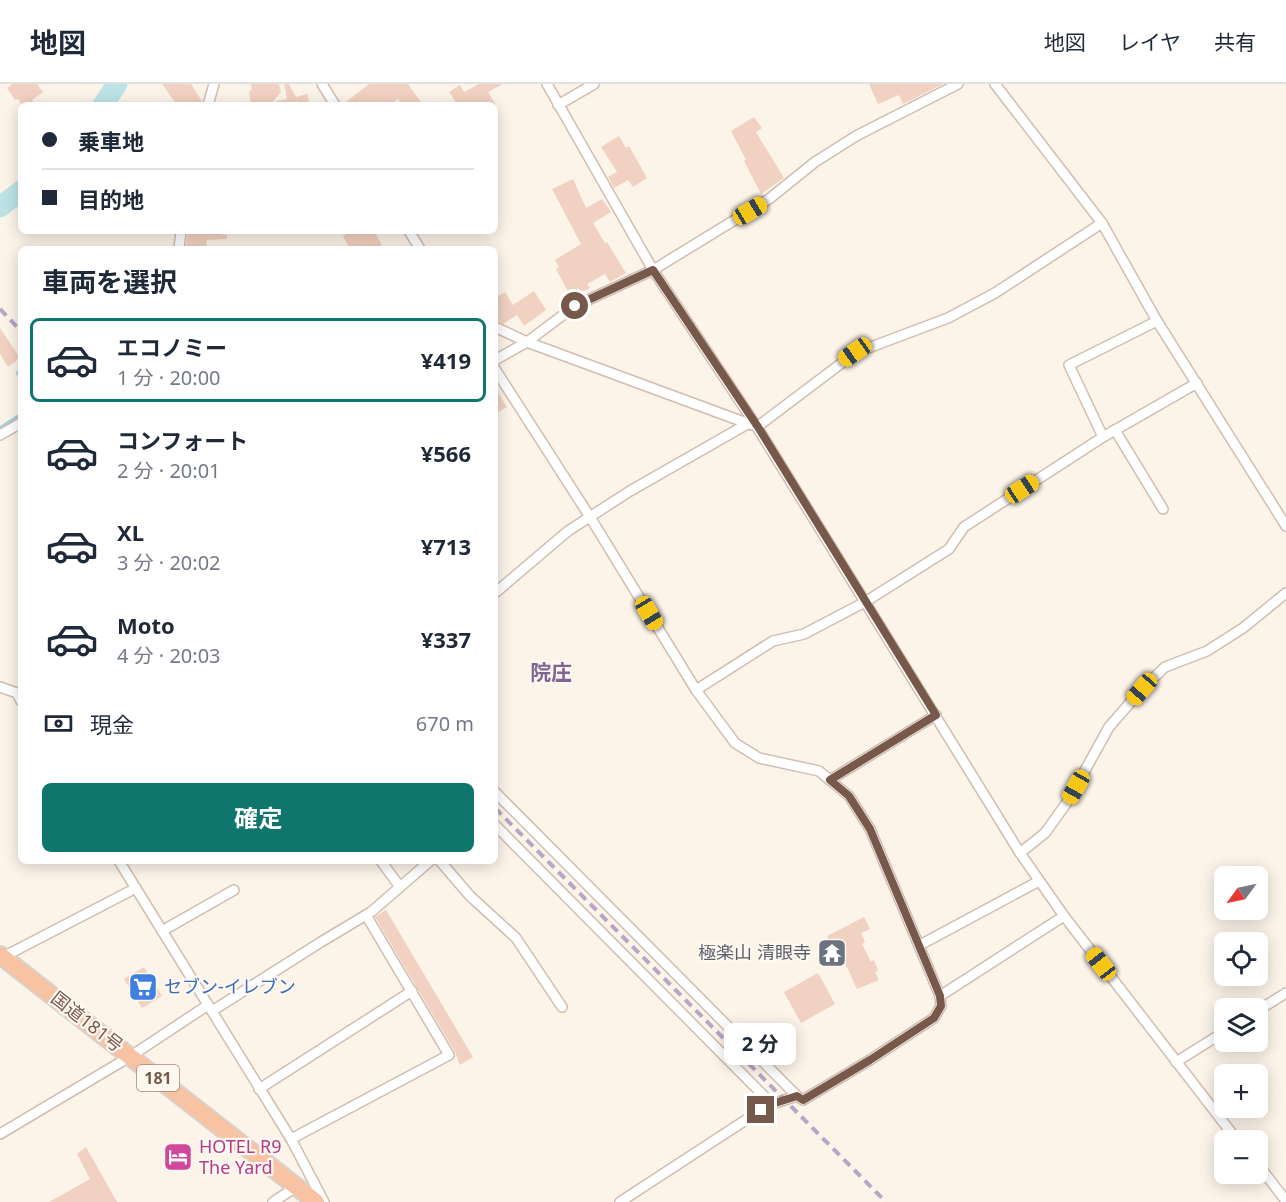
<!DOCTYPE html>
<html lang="ja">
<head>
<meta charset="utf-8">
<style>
  :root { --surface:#fff; --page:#f6f6f7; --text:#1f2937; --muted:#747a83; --line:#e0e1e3; --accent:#0f766e }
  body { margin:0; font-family:"Noto Sans","Noto Sans JP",sans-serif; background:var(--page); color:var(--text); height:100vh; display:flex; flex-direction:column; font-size:22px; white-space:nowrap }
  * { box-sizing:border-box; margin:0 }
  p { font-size:20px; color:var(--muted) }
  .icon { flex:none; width:33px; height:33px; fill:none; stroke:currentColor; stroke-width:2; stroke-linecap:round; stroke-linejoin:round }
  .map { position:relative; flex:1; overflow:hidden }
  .details { position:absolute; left:18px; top:162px; width:480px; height:618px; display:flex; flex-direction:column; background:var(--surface); border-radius:9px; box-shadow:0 3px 15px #0003 }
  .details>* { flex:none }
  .top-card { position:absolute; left:18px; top:18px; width:480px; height:132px; border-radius:9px; box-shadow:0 3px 15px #0003; display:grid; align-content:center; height:132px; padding:0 24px; background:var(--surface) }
  .needle { width:39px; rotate:237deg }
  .controls { position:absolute; left:1214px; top:782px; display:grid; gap:12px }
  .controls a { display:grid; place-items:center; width:54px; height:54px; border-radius:9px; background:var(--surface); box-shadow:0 3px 15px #0003; font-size:30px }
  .end { position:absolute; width:27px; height:27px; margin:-14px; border:8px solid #77594c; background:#fff; box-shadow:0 0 0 3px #fff }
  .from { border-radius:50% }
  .bubble { position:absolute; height:42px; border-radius:9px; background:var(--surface); box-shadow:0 3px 15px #0003; font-size:20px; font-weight:700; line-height:42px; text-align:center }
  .car { position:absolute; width:18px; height:36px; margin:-18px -9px; border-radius:8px; box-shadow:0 0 4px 2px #0007; background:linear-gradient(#f5c518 24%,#345 0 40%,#f5c518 0 76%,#345 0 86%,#f5c518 0) }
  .top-card b { display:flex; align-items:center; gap:21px; height:57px; font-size:22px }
  .top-card b+b { border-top:2px solid var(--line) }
  .top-card i { width:15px; height:15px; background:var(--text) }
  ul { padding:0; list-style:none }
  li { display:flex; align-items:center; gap:18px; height:84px; margin:0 12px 9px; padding:0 12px; border:3px solid transparent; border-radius:9px }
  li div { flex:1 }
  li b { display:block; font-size:22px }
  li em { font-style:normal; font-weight:700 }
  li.current { border-color:var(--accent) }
  li>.icon { width:54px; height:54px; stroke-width:1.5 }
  h2 { padding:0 24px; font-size:27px; line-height:72px }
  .pay { display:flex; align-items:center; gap:15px; height:66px; padding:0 24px; font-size:22px }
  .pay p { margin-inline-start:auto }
  .action { display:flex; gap:12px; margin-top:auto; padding:12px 24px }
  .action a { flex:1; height:69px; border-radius:9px; background:var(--accent); color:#fff; font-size:24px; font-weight:700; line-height:69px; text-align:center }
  header { display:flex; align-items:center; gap:36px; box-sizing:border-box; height:84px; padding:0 30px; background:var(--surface); border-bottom:2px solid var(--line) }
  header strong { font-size:28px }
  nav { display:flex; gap:33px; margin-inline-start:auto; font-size:21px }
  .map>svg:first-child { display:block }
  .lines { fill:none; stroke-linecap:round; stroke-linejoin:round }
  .stream { stroke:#a3d3d8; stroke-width:4 }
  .river { stroke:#bde3e6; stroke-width:21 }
  .building { fill:#f1d1c1 }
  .minor-casing { stroke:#d1bdb1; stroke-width:12 }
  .trunk-casing { stroke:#d9d1cd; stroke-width:20 }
  .minor { stroke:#fff; stroke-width:9 }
  .trunk { stroke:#f7c3a2; stroke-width:16 }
  .rail { stroke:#b6a6c7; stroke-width:4; stroke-dasharray:9 6; stroke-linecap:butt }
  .route { stroke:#77594c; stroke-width:8 }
  .labels { text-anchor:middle; stroke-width:4.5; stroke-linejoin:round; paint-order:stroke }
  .shield { fill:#fff8f0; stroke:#a0897d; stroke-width:1.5 }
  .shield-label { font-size:16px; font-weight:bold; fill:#77594c }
  .worship-label { font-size:18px; fill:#5b616d; stroke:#fff8f0; text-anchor:end }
  .shop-label { font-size:18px; fill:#366cbe; stroke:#fff8f0; text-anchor:start }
  .street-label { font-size:18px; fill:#77594c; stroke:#fff8f0 }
  .hotel-label { font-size:18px; fill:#b23c85; stroke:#fff8f0; text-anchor:start }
  .quarter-label { font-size:21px; font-weight:bold; fill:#806592; stroke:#fff8f0 }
</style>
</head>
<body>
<header>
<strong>地図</strong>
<nav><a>地図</a><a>レイヤ</a><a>共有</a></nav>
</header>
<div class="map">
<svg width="1286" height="1118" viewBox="0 0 1286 1118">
  <rect width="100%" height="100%" fill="#fcf4e9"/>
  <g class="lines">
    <g class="stream">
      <path d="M21 286 18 289 21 294"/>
      <path d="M0 344 21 331"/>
    </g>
    <g class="river">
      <path d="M103 21 117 0"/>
      <path d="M0 123 21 107"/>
    </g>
  </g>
  <g class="building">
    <path d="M12 0H37L43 8 32 16 36 21H22L18 15 15 16 7 4Z"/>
    <path d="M162 0H191L202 17 196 21H177Z"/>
    <path d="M251 0H279L281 8 270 21H251L249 7 252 6Z"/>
    <path d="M284 0H289L296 13 307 10 310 21H277V17L287 15Z"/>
    <path d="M369 0H408L423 21H403L398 15 389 21H342Z"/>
    <path d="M479 0H503L488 8 496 21H458L449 8 460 1 464 8Z"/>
    <path d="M869 0H943L903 20 899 11 878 20Z"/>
    <path d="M754 33 762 44 756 48 784 94 761 110 744 77 746 76 731 47Z"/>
    <path d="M619 52 626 64 629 62 647 94 633 103 628 96 614 104 608 93 617 88 601 63Z"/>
    <path d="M573 95 586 124 602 115 611 128 593 139 605 159 607 158 626 189 610 198 605 190 587 200 590 204 571 213 556 185 559 183 555 176 581 160 552 105Z"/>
    <path d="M188 147H204L227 151V155L207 156 206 165 186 163Z"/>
    <path d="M352 147H374L382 161 376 165H350L343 152Z"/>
    <path d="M534 207 546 226 524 242 517 231 503 240 495 236V214L505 208 513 221Z"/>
    <path d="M0 244 20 274 8 283 0 270Z"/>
    <path d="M495 303 507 323 495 330Z"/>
    <path d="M386 826 473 973 460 981 455 968 375 833Z"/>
    <path d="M864 833 870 845 861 849 865 858 862 860 871 878 874 876 878 887 875 888 879 896 857 905 844 877 840 879 827 852Z"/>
    <path d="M144 883 162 912 142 924 124 895Z"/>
    <path d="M818 889 835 920 801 939 784 908Z"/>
    <path d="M86 1063 117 1118H49L90 1095 77 1070Z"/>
  </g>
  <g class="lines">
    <g class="minor-casing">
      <g id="minor">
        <path d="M322 0 335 21"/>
        <path d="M547 0 653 186 757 343 1020 769 1064 832 1237 1056"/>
        <path d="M995 0 1102 139 1157 237 1286 442"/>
        <path d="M208 21 214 0"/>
        <path d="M558 21 594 0"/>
        <path d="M409 147 420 165"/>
        <path d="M179 165 181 147"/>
        <path d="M495 243 527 258 752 341"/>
        <path d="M495 276 527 258 575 222 653 186 769 115 815 78 856 52 958 0"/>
        <path d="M495 285 590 433 696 606 735 659 759 674 819 687 849 712 870 745 940 912"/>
        <path d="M757 343 855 269 948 234 995 209 1102 139"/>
        <path d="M1115 346 1163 425"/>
        <path d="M0 351 21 339"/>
        <path d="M1103 353 1197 299"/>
        <path d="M495 509 568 447 630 407 749 339"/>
        <path d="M0 603 17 609 21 617"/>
        <path d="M696 606 773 557 804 550 865 518 949 465 964 443 1103 353 1069 281 1157 237"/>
        <path d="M830 696 936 631"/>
        <path d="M495 708 797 1012"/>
        <path d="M495 741 772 1020"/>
        <path d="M1020 769 1045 749 1068 717 1109 643 1142 605 1165 583 1207 567 1243 544 1286 509"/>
        <path d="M119 777 291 1055 324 1118"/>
        <path d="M381 777 400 803"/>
        <path d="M440 777 470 812 516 854 562 923"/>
        <path d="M162 847 234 806"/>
        <path d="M920 861 1039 797"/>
        <path d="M3 873 136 804"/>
        <path d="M212 927 321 858 371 828 430 777"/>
        <path d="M1257 927 1286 909"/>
        <path d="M1176 978 1224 948"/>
        <path d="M259 1005 412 907"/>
        <path d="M0 1050 131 972 208 921"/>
        <path d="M291 1055 449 971 366 831"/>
        <path d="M1257 1079 1286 1117"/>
        <path d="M273 1118 296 1103"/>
        <path d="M620 1118 761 1026 772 1020 797 1012 803 1016 870 976 934 934 941 922 940 912 1064 832"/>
      </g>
    </g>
    <g class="trunk-casing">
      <path id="trunk" d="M0 871 316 1118"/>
    </g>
    <use href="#minor" class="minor"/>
    <use href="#trunk" class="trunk"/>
    <g class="rail">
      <path d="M0 225 21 247"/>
      <path d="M495 724 886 1118"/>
    </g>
  </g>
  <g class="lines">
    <path class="route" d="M575 222 653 186 758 343 936 631 830 696 849 712 870 745 933 895 940 912 941 922 934 934 870 976 803 1016 797 1012 772 1020 761 1026"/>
  </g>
  <defs>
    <g id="temple-square" transform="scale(1.5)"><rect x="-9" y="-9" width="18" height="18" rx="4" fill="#6b7280" stroke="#fff8f0"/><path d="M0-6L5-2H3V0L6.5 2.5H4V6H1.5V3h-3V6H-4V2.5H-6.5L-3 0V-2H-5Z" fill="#fff"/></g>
    <g id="supermarket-square" transform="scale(1.5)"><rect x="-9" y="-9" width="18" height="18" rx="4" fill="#3f7fe0" stroke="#fff8f0"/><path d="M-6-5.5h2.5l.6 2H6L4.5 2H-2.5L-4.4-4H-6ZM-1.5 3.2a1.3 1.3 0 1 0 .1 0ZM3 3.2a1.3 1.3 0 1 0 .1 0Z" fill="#fff"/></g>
    <g id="hotel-square" transform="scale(1.5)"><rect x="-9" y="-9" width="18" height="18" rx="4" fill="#d1479c" stroke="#fff8f0"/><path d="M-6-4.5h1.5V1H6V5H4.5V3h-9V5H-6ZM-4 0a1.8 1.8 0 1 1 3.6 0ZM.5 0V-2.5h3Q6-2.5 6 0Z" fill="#fff"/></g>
  </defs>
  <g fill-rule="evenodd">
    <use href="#temple-square" x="832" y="869"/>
    <use href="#supermarket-square" x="143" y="903"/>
    <use href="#hotel-square" x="178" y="1073"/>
  </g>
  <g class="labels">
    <rect class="shield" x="137" y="981" width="42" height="26" rx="4.5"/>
    <g class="shield-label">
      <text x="158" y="1000">181</text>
    </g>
    <g class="worship-label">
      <text x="811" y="875">極楽山 清眼寺</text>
    </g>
    <g class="shop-label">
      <text x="164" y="909">セブン-イレブン</text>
    </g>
    <g class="street-label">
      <text transform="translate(87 938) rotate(38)" y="6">国道181号</text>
    </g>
    <g class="hotel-label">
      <text x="199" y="1069">HOTEL R9<tspan x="199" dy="21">The Yard</tspan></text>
    </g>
    <g class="quarter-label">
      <text x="551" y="596">院庄</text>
    </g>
  </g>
</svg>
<div class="controls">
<a><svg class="needle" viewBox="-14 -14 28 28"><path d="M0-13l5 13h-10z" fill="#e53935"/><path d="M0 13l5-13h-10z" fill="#747a83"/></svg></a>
<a><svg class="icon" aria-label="locate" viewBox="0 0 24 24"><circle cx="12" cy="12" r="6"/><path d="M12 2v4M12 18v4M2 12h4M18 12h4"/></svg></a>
<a><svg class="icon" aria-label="layers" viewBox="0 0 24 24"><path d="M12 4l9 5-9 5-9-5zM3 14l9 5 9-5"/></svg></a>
<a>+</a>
<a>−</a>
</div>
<i class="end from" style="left:575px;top:222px"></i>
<i class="end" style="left:761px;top:1026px"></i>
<div class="bubble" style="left:724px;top:939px;width:72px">2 分</div>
<i class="car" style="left:750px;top:127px;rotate:59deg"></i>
<i class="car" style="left:855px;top:268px;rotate:235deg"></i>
<i class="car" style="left:1022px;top:405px;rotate:57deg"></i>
<i class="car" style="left:649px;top:529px;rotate:149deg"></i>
<i class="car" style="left:1142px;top:605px;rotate:221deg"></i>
<i class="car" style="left:1076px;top:703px;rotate:209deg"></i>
<i class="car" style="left:1101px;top:880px;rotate:322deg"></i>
<div class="top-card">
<b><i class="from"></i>乗車地</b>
<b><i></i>目的地</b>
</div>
<section class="details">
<h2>車両を選択</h2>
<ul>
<li class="current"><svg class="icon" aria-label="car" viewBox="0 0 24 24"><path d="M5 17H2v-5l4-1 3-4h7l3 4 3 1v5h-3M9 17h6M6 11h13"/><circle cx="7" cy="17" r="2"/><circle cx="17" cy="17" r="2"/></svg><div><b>エコノミー</b><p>1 分 · 20:00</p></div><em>¥419</em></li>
<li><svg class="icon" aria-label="car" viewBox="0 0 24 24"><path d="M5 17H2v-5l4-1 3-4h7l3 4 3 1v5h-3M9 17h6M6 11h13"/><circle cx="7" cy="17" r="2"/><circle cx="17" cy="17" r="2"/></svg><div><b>コンフォート</b><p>2 分 · 20:01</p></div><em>¥566</em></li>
<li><svg class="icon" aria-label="car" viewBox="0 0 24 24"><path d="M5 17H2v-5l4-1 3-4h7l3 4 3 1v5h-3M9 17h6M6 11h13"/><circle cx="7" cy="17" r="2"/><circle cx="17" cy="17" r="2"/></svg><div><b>XL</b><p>3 分 · 20:02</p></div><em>¥713</em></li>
<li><svg class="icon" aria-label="car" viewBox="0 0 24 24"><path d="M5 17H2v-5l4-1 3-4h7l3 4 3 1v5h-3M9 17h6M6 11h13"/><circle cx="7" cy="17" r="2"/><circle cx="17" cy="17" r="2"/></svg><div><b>Moto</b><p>4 分 · 20:03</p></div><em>¥337</em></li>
</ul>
<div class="pay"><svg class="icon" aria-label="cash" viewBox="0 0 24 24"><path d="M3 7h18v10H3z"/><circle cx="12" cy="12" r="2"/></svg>現金<p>670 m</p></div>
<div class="action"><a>確定</a></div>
</section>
</div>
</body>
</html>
